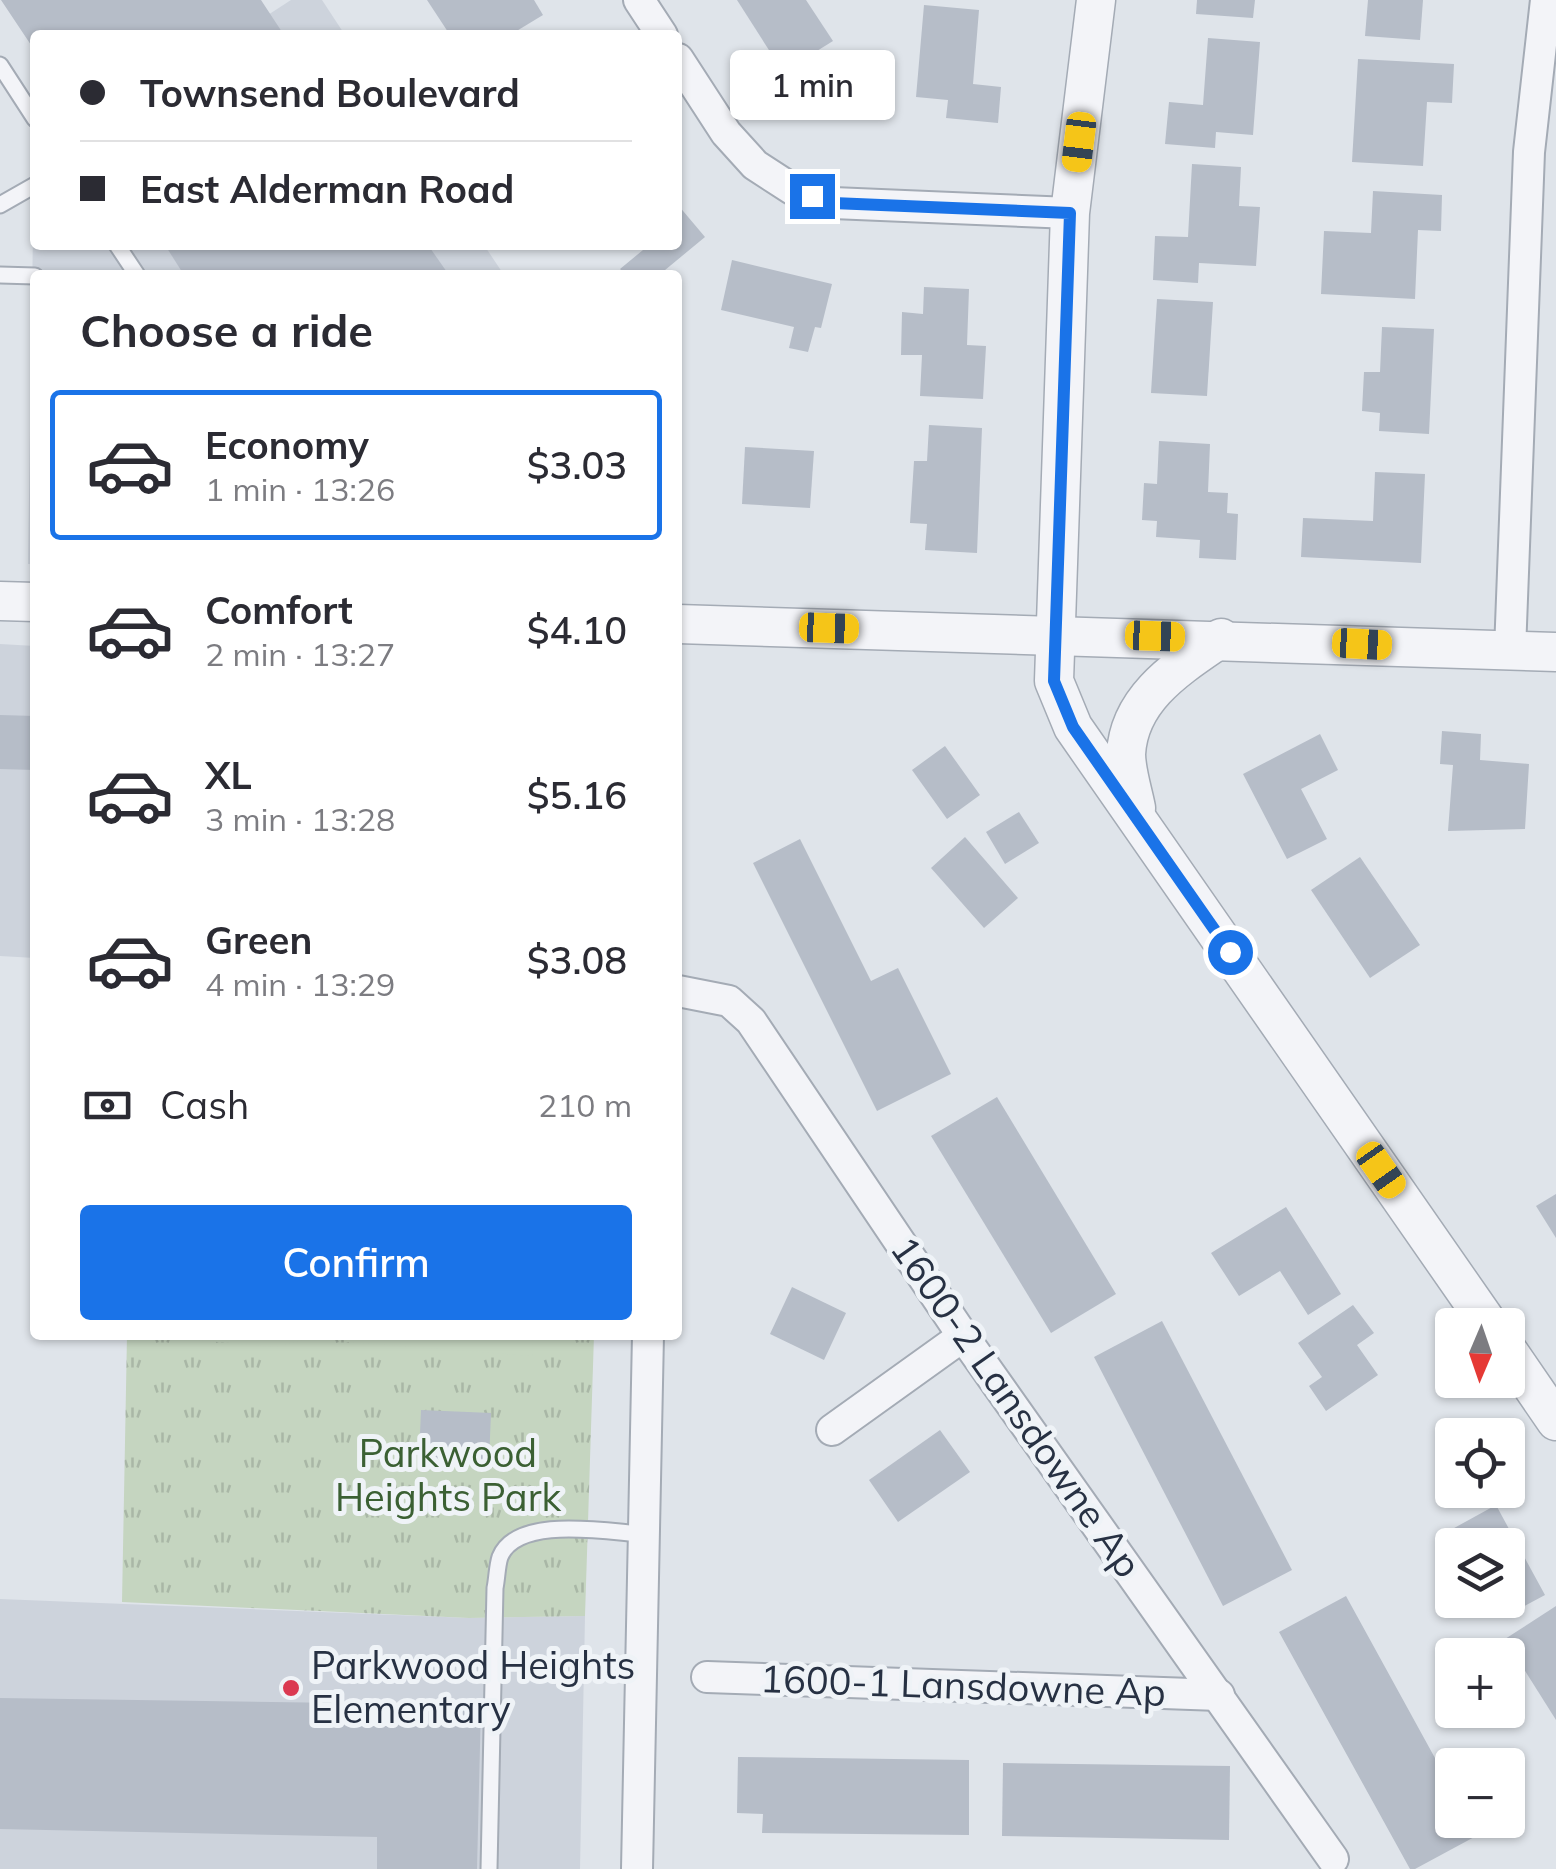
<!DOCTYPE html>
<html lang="en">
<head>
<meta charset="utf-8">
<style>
  :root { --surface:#fff; --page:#f7f7f7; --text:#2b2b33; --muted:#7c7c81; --line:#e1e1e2; --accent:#1a73e8 }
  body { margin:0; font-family:Mulish,sans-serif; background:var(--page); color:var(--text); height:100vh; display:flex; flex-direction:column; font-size:38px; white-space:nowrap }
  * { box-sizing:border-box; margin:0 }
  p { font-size:32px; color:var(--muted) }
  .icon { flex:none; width:55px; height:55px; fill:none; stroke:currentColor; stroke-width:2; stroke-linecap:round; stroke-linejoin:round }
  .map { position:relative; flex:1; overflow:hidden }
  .drawer { position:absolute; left:30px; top:270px; width:652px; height:1070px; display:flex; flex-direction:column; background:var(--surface); border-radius:10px; box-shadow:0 2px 8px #0004 }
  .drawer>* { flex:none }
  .banner { position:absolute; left:30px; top:30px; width:652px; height:220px; border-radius:10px; box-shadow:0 2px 8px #0004; display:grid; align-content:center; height:220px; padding:0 50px; background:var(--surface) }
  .needle { width:65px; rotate:182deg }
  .buttons { position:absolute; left:1435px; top:1308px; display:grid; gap:20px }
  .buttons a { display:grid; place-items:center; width:90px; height:90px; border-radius:10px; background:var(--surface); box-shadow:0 2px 8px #0004; font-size:50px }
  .end { position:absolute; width:45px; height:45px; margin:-22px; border:12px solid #1a73e8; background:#fff; box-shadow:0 0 0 5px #fff }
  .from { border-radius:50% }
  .bubble { position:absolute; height:70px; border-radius:10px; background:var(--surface); box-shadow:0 2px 8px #0004; font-size:32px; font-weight:600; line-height:70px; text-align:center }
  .car { position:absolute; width:30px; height:60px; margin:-30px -15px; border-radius:12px; box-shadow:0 0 8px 2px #0007; background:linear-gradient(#f5c518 24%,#345 0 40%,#f5c518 0 76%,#345 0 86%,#f5c518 0) }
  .banner b { display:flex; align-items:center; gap:35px; height:95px; font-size:38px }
  .banner b+b { border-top:2px solid var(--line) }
  .banner i { width:25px; height:25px; background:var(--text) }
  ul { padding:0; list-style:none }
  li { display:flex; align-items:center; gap:30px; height:150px; margin:0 20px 15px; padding:0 30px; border:5px solid transparent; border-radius:10px }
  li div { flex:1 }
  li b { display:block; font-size:38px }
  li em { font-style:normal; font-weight:600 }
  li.on { border-color:var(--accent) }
  li>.icon { width:90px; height:90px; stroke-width:1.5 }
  h2 { padding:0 50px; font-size:45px; line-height:120px }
  .pay { display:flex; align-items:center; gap:25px; height:110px; padding:0 50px; font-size:38px }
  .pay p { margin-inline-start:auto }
  .cta { display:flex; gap:20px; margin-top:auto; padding:20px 50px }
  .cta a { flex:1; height:115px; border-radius:10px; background:var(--accent); color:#fff; font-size:40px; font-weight:600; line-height:115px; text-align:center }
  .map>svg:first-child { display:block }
  .built { fill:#cdd3dc }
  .grass { fill:url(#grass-tufts) }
  .pitch { fill:#c5d5c0 }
  .building { fill:#b6bdc8 }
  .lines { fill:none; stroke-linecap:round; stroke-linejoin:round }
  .service-casing { stroke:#a4abb5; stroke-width:19 }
  .minor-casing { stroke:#a4abb5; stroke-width:34 }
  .tertiary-casing { stroke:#a4abb5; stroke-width:41 }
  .service { stroke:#f3f4f8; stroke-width:15 }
  .minor { stroke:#f3f4f8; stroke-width:30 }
  .tertiary { stroke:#f3f4f8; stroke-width:38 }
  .route { stroke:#1a73e8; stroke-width:12 }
  .poi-dot { fill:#db3951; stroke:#eff3f7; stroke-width:4 }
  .labels { text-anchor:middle; stroke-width:10; stroke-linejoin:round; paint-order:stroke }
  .street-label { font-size:38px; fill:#273143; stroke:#eff3f7 }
  .park-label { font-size:38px; fill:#3b6033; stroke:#eff3f7 }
  .poi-label { font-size:38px; fill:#273143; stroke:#eff3f7; text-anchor:start }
</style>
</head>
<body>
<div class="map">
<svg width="1556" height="1869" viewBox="0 0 1556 1869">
  <defs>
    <pattern id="grass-tufts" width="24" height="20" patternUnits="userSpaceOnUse" patternTransform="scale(2.5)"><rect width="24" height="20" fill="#c5d5c0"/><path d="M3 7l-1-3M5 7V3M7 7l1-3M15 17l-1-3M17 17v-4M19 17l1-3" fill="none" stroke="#a9b7a6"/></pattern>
  </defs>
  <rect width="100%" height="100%" fill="#dfe4ea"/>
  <g class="built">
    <path d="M291 0H322L345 35H237Z"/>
    <path d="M34 164 35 245H484L504 275H35V564H28Z"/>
    <path d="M0 644 35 646V958L0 956Z"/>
    <path d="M0 1599 469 1618 585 1616 580 1869H0Z"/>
  </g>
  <path class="grass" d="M127 1335H594L585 1616 469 1618 122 1602Z"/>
  <g class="pitch">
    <path d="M135 1335H323L275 1347Z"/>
    <path d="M346 1335H533L532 1356 345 1342Z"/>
  </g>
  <g class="building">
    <path d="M1 0H261L284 35H35V51Z"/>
    <path d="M427 0H534L543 15 510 35H450Z"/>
    <path d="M737 0H806L833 41 783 72Z"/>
    <path d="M1197 0H1255L1253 18 1196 14Z"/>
    <path d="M1368 0H1423L1420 40 1365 36Z"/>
    <path d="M924 5 979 10 973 84 1001 87 998 123 946 118 948 100 916 97Z"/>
    <path d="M1208 38 1260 42 1253 135 1216 132 1215 148 1165 144 1169 102 1203 105Z"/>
    <path d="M1358 59 1454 64 1452 103 1427 102 1423 166 1352 162Z"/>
    <path d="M1192 164 1241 167 1239 206 1260 207 1256 266 1199 263 1198 283 1153 280 1155 236 1188 237Z"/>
    <path d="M1373 191 1442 195 1441 231 1418 230 1415 299 1321 294 1324 231 1371 233Z"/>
    <path d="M678 205 705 237 659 275H626L620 269 643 250 639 245H678Z"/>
    <path d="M165 245H428L449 275H184Z"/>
    <path d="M732 260 832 284 821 328 815 327 808 352 789 348 794 327 721 310Z"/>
    <path d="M924 287 969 289 967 345 986 346 983 399 920 396 922 355H901L902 312 923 314Z"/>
    <path d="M1157 299 1213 302 1207 396 1151 393Z"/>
    <path d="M1382 327 1434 329 1429 434 1379 431 1380 413 1362 411 1364 372H1380Z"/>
    <path d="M929 425 982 428 977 553 925 550 927 524 910 523 914 461H927Z"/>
    <path d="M1159 441 1210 444 1208 492 1228 493 1227 513 1238 514 1236 560 1199 558 1200 540 1156 537 1157 521 1142 520 1144 483 1157 484Z"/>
    <path d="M745 447 814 451 810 508 742 504Z"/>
    <path d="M1375 472 1425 474 1421 563 1301 557 1303 518 1373 521Z"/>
    <path d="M0 715 35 716V770L0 769Z"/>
    <path d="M1442 731 1481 734 1480 760 1529 764 1525 829 1448 831 1453 765 1440 764Z"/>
    <path d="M1320 734 1338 770 1301 789 1327 839 1287 859 1243 774Z"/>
    <path d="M945 746 980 795 947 819 912 770Z"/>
    <path d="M1019 812 1039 843 1005 864 986 832Z"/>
    <path d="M965 837 1018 898 984 928 931 868Z"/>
    <path d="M800 839 871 981 898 968 951 1074 877 1111 753 863Z"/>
    <path d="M1360 857 1420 945 1370 978 1311 890Z"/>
    <path d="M997 1097 1116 1294 1051 1333 931 1136Z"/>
    <path d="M1556 1194V1238L1536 1206Z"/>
    <path d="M1286 1207 1341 1294 1308 1315 1280 1271 1239 1296 1211 1253Z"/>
    <path d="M792 1287 846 1313 824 1360 770 1334Z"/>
    <path d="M1353 1305 1374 1333 1357 1345 1378 1375 1326 1411 1309 1386 1322 1377 1298 1343Z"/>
    <path d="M1162 1321 1292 1570 1223 1606 1094 1357Z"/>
    <path d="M421 1410 491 1413 489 1461 419 1458Z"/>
    <path d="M940 1430 970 1472 898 1522 869 1480Z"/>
    <path d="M1496 1505 1545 1595 1508 1615 1502 1605 1479 1618 1469 1600H1508V1545H1452V1569L1436 1538Z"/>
    <path d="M1346 1596 1452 1789V1820H1470L1478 1835 1415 1869H1410L1279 1632Z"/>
    <path d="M1556 1606V1720L1505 1639Z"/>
    <path d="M0 1698 481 1705 477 1869H377V1837L0 1829Z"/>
    <path d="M738 1757 969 1760V1835L762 1833 763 1814 737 1813Z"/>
    <path d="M1003 1763 1230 1766 1229 1840 1002 1836Z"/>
  </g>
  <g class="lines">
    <g class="service-casing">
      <g id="service">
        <path d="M0 65 35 119"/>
        <path d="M0 205 35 185"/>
        <path d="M117 245 137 275"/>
        <path d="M0 275 35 276"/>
        <path d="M489 1869 495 1588C497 1579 497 1566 500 1557 517 1515 607 1532 643 1534"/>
      </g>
    </g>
    <g class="minor-casing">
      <g id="minor">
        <path d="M639 0 662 35"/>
        <path d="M678 59 726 133 755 165 792 189 833 203 1070 213"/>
        <path d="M1510 651 1529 152 1546 0"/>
        <path d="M678 991 729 1001 751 1021 963 1336 1333 1859"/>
        <path d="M832 1430 963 1336"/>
        <path d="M707 1677 1219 1695"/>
        <path d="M637 1869 648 1335"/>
      </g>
    </g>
    <g class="tertiary-casing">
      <g id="tertiary">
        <path d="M1096 0 1070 213 1054 681 1073 727 1489 1325"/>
        <path d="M0 601 35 602"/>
        <path d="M678 624 1556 652"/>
        <path d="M1136 808C1133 792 1126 771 1126 754 1129 697 1179 667 1221 638"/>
        <path d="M1508 1351 1556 1421"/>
      </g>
    </g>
    <use href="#service" class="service"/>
    <use href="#minor" class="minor"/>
    <use href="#tertiary" class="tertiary"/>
  </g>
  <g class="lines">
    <path class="route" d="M812 196 833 203 1070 213 1054 681 1073 727 1230 952"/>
  </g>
  <circle class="poi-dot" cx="291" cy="1688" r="10"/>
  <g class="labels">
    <g class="street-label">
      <text transform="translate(1016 1407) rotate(55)" y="13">1600-2 Lansdowne Ap</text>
      <text transform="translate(963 1686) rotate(2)" y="13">1600-1 Lansdowne Ap</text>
    </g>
    <g class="park-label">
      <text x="448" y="1467">Parkwood<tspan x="448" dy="44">Heights Park</tspan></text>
    </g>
    <g class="poi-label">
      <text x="311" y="1679">Parkwood Heights<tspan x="311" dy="44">Elementary</tspan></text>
    </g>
  </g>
</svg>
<div class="buttons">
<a><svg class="needle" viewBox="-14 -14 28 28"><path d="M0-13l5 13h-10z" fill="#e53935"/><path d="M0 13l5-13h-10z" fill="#7c7c81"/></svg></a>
<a><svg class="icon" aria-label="locate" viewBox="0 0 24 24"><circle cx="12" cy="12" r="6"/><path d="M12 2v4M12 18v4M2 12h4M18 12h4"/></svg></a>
<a><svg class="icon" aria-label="layers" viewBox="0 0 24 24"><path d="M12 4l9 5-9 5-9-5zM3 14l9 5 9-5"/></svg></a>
<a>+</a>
<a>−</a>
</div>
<i class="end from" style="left:1230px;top:952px"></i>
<i class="end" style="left:812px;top:196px"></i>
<div class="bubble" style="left:730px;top:50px;width:165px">1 min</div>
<i class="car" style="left:1079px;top:142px;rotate:187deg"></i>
<i class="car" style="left:829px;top:628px;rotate:92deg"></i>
<i class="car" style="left:1155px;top:636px;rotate:92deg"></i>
<i class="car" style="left:1362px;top:644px;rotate:93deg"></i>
<i class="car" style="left:1381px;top:1170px;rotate:145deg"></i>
<div class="banner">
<b><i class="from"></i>Townsend Boulevard</b>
<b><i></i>East Alderman Road</b>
</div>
<section class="drawer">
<h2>Choose a ride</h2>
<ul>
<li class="on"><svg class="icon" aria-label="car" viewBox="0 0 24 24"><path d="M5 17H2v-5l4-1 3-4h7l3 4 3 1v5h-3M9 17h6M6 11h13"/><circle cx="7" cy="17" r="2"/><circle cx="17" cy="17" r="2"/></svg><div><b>Economy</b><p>1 min · 13:26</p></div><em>$3.03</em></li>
<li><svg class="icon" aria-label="car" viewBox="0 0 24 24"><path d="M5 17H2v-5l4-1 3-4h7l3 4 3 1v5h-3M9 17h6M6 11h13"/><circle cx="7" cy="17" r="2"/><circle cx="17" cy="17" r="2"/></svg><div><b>Comfort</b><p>2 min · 13:27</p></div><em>$4.10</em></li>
<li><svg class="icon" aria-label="car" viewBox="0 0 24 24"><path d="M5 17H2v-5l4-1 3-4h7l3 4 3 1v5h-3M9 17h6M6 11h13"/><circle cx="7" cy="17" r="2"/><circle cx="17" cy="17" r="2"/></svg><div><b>XL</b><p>3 min · 13:28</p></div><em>$5.16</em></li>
<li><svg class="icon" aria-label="car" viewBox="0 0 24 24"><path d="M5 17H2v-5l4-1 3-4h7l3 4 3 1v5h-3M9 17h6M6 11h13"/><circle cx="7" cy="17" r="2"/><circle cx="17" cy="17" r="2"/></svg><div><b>Green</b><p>4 min · 13:29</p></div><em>$3.08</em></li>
</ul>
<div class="pay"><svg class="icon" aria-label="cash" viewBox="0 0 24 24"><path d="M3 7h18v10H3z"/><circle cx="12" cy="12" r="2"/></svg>Cash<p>210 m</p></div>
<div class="cta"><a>Confirm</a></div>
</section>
</div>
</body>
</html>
